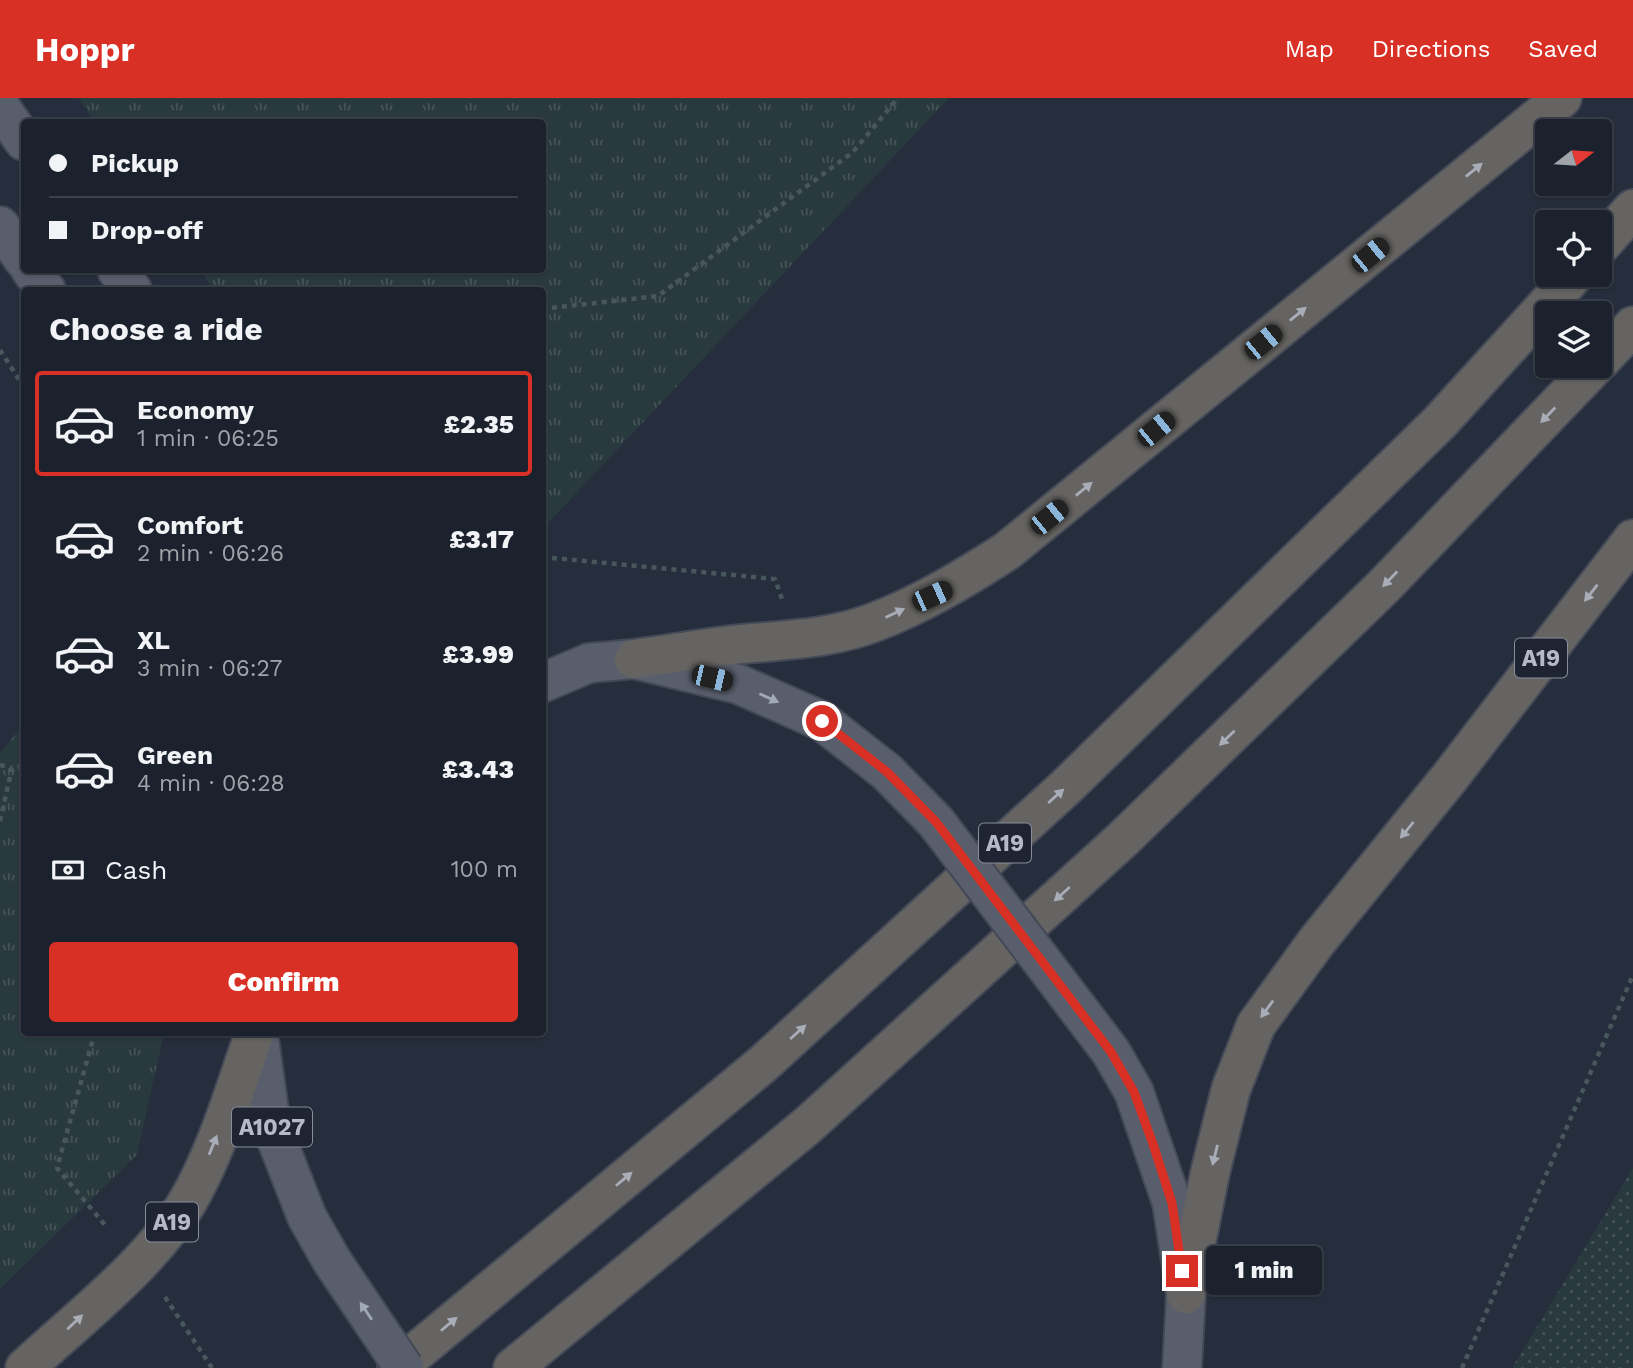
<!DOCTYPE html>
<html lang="en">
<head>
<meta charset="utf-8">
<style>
  :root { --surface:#1c222d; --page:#292f39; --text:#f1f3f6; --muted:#a0a4aa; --line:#3a3f49; --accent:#d93025 }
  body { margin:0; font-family:"Work Sans",sans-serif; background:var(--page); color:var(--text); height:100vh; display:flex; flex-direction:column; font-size:26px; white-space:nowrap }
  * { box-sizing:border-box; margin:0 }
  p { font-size:23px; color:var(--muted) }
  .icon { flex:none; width:38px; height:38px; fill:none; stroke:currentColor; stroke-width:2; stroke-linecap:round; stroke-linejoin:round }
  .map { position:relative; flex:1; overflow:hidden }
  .side { position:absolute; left:21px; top:189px; width:525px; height:749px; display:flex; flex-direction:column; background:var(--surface); border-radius:7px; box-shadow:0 2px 5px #0004,0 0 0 2px var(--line) }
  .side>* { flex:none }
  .guide { position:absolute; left:21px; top:21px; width:525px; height:154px; border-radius:7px; box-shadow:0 2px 5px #0004,0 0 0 2px var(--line); display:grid; align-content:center; height:154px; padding:0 28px; background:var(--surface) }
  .needle { width:46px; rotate:73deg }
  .controls { position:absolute; left:1535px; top:21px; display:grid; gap:14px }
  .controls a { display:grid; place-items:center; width:77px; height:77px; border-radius:7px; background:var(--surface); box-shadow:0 2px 5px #0004,0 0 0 2px var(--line); font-size:35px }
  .end { position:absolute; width:32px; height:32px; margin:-16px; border:9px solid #d93025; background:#fff; box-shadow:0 0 0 4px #fff }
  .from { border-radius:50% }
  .bubble { position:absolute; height:49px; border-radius:7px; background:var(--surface); box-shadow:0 2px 5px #0004,0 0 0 2px var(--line); font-size:23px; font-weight:800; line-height:49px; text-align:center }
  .car { position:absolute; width:21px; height:42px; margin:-21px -10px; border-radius:9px; box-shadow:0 0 5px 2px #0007; background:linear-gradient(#222 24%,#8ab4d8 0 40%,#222 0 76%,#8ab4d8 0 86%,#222 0) }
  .guide b { display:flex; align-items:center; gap:24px; height:66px; font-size:26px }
  .guide b+b { border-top:2px solid var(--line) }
  .guide i { width:18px; height:18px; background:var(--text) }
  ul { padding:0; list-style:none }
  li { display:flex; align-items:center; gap:21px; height:105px; margin:0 14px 10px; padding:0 14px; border:4px solid transparent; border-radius:7px }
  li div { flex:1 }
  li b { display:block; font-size:26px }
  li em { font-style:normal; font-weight:800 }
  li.selected { border-color:var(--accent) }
  li>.icon { width:63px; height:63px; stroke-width:1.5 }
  h2 { padding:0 28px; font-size:32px; line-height:84px }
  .pay { display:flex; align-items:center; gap:18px; height:77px; padding:0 28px; font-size:26px }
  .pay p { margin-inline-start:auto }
  .primary-button { display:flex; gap:14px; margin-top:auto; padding:14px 28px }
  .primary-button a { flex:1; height:80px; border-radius:7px; background:var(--accent); color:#fff; font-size:28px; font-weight:800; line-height:80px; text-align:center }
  header { display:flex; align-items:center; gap:42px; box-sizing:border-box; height:98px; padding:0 35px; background:var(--accent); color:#fff }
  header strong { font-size:33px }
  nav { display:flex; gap:38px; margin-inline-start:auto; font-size:24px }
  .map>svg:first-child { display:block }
  .grass { fill:url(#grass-tufts) }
  .park { fill:url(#park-dots) }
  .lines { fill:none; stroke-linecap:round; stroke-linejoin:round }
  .primary-casing { stroke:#424855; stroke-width:42 }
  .trunk-casing { stroke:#444a57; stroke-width:42 }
  .path { stroke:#48575c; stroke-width:4.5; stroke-dasharray:5 5; stroke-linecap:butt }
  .primary { stroke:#585e6c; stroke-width:38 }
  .trunk { stroke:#656462; stroke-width:38 }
  .primary-bridge-casing { stroke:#424855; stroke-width:42; stroke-linecap:butt }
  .primary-bridge { stroke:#585e6c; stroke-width:38 }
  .oneway { fill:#a9adb8 }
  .oneway2 { fill:#a2a8b5 }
  .route { stroke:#d93025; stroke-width:9 }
  .labels { text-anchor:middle; stroke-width:7; stroke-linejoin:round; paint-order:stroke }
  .shield { fill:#1e2431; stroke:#888d9a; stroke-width:2 }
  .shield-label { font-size:23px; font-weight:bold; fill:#b5bac7 }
</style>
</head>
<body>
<header>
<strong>Hoppr</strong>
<nav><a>Map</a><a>Directions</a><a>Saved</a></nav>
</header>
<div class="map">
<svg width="1633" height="1270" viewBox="0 0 1633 1270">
  <defs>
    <pattern id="grass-tufts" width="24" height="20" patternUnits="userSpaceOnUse" patternTransform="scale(1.75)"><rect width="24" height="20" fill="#293a3e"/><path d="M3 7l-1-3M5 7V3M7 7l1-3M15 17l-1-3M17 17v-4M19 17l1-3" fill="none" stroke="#465458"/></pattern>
    <pattern id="park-dots" width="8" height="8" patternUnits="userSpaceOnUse" patternTransform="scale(1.75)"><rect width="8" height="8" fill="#293a3e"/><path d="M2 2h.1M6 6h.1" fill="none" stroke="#465458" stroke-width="1.8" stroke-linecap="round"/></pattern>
  </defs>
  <rect width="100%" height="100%" fill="#262d3c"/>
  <g class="grass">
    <path d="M78 0H949L546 427 542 426V192H215L200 172H542V24H95Z"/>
    <path d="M24 626V934L164 935 137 1057 0 1191V655Z"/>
  </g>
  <path class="park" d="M1633 1070V1270H1512Z"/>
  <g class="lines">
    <g class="primary-casing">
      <g id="primary">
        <path d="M0 9 24 43"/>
        <path d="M0 128 24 162"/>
        <path d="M31 172 46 192"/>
        <path d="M117 172 132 192"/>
        <path d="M542 585 589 565 634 561 738 586 822 623 887 674"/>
        <path d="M258 934 271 1027 307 1119"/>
        <path d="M1134 994 1172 1105 1186 1196 1182 1270"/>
      </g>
    </g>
    <g class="trunk-casing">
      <g id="trunk">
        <path d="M1600 148 1633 111"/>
        <path d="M1600 263 1633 228"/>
        <path d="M634 561C663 557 693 552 723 548 774 542 826 543 875 524 922 506 965 480 1007 453L1562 0"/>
        <path d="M1186 1196 1210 1075 1231 991 1256 927 1317 843 1450 679 1633 441"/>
        <path d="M25 1270C78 1221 151 1165 188 1103 218 1051 235 990 255 934"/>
        <path d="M397 1270 764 965 1067 688 1440 324 1574 177"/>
        <path d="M513 1270 808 1027 1123 741 1384 488 1595 268"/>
      </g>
    </g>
    <g class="path">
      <path d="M542 211 658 198 853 54 898 0"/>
      <path d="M0 252 24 289"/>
      <path d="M542 459 775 481 782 501"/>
      <path d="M0 667 12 670"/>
      <path d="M0 723 12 670 24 668"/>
      <path d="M95 934 57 1070 105 1127"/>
      <path d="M165 1199 212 1270"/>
      <path d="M1462 1270 1633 877"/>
    </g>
    <use href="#primary" class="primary"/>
    <use href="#trunk" class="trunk"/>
    <g class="primary-bridge-casing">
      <g id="primary-bridge">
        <path d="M887 674 936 724 1111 954 1134 994"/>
        <path d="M307 1119 332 1163 404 1270"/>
      </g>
    </g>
    <use href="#primary-bridge" class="primary-bridge"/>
  </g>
  <defs><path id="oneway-solid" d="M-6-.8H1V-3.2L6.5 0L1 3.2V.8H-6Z" transform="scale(1.75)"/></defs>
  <g class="oneway">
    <use href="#oneway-solid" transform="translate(1474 72) rotate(-39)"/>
    <use href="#oneway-solid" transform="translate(1298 216) rotate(-39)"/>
    <use href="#oneway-solid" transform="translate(1548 317) rotate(134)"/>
    <use href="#oneway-solid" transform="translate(1084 391) rotate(-39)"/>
    <use href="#oneway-solid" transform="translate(1390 481) rotate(134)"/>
    <use href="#oneway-solid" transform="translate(1591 495) rotate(128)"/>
    <use href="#oneway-solid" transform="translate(895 515) rotate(-25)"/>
    <use href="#oneway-solid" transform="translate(1227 640) rotate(136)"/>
    <use href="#oneway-solid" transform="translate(1056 698) rotate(-42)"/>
    <use href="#oneway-solid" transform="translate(1407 732) rotate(129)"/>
    <use href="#oneway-solid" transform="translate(1062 796) rotate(138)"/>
    <use href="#oneway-solid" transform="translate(1267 911) rotate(126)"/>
    <use href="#oneway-solid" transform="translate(798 934) rotate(-42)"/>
    <use href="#oneway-solid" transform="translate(213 1047) rotate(-68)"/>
    <use href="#oneway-solid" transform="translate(1215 1057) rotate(104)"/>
    <use href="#oneway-solid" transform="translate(624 1081) rotate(-40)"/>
    <use href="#oneway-solid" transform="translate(75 1224) rotate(-43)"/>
    <use href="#oneway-solid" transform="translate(449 1226) rotate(-40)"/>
  </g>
  <g class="oneway2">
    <use href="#oneway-solid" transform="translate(769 600) rotate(24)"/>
    <use href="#oneway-solid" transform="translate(366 1213) rotate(-124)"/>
  </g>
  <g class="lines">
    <path class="route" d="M822 623 887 674 936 724 1111 954 1134 994 1153 1046 1172 1105 1182 1173"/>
  </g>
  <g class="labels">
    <g class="shield">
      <rect x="1515" y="540.5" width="52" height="39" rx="5"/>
      <rect x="979" y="725.5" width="52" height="39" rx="5"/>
      <rect x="232" y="1009.5" width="80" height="39" rx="5"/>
      <rect x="146" y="1104.5" width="52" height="39" rx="5"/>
    </g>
    <g class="shield-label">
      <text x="1541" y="568">A19</text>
      <text x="1005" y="753">A19</text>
      <text x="272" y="1037">A1027</text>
      <text x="172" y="1132">A19</text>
    </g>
  </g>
</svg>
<div class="controls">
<a><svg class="needle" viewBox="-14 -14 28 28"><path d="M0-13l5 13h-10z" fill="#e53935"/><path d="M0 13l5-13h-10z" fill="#a0a4aa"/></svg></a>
<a><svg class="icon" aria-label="locate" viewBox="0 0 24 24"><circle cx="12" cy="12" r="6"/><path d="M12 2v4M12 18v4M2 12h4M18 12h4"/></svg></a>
<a><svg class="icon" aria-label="layers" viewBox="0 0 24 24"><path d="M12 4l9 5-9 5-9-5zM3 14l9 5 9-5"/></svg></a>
</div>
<i class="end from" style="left:822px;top:623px"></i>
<i class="end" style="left:1182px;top:1173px"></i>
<div class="bubble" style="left:1206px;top:1148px;width:116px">1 min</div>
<i class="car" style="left:1370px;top:157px;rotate:51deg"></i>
<i class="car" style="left:1263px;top:244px;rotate:51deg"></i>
<i class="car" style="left:1156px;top:331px;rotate:51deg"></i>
<i class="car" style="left:1049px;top:419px;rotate:51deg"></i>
<i class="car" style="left:932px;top:498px;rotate:66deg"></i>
<i class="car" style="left:712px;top:580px;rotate:103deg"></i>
<div class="guide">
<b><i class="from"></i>Pickup</b>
<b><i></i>Drop-off</b>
</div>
<section class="side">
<h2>Choose a ride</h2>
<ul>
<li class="selected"><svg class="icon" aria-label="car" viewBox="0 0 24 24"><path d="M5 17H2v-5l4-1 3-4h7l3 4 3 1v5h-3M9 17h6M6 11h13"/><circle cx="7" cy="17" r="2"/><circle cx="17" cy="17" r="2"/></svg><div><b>Economy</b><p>1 min · 06:25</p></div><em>£2.35</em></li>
<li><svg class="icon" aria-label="car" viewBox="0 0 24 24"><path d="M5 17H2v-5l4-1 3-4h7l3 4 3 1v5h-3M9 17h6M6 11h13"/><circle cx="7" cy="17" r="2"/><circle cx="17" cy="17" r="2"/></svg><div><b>Comfort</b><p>2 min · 06:26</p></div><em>£3.17</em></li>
<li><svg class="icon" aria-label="car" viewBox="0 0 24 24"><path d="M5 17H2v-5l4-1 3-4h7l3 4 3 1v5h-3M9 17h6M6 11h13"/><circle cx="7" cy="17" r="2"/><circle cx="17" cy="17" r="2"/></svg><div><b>XL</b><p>3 min · 06:27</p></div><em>£3.99</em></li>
<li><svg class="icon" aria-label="car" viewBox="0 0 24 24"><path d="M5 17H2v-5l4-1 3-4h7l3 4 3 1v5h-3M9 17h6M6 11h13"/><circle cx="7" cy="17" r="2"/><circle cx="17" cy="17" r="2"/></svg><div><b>Green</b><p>4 min · 06:28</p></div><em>£3.43</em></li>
</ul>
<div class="pay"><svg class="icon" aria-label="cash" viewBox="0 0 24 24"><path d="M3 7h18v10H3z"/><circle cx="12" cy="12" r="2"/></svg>Cash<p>100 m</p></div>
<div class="primary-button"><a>Confirm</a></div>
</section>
</div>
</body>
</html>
